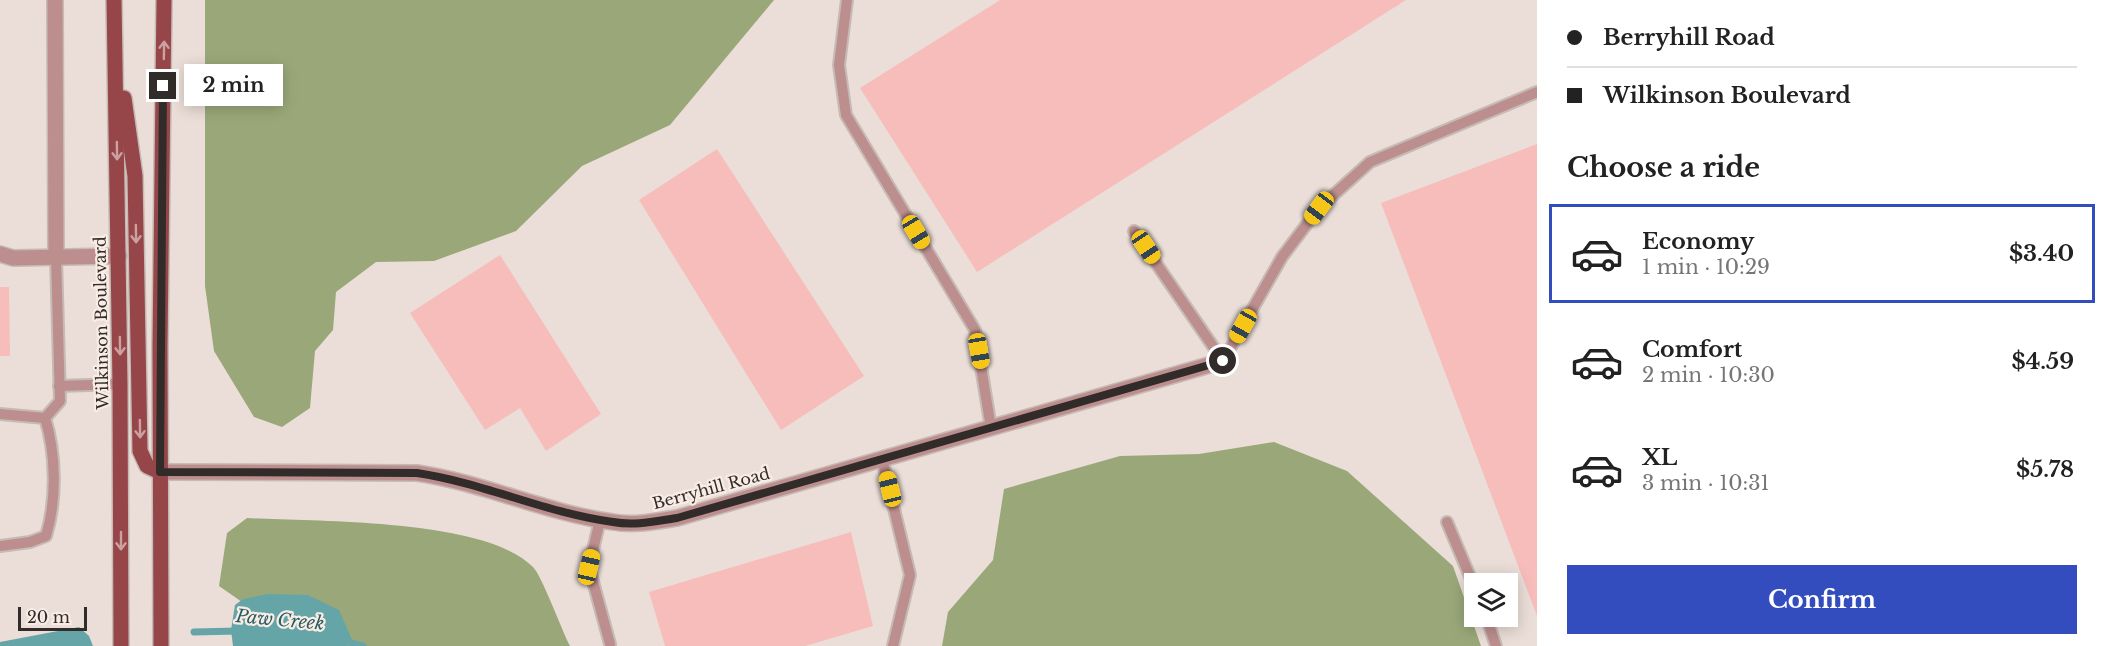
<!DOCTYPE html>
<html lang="en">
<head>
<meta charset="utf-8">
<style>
  :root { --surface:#fff; --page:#f6f6f6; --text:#222; --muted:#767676; --line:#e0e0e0; --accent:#334dbf }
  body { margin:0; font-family:"Libre Baskerville",serif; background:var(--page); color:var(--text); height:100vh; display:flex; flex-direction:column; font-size:22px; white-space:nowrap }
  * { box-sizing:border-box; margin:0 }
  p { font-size:20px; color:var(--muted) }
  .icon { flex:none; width:33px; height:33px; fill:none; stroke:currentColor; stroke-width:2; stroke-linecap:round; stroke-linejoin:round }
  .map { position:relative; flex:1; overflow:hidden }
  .drawer { display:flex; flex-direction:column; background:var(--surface); width:570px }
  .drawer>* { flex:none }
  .top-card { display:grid; align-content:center; height:132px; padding:0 30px; background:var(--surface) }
  .tools { position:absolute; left:1464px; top:573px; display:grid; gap:12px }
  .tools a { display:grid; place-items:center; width:54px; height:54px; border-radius:0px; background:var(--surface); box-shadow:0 3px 15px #0003; font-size:30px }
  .scale { position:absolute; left:18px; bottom:15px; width:69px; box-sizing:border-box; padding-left:6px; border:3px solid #312c2a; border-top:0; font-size:16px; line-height:21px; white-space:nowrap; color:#312c2a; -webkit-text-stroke:4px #f9ece5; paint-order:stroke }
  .end { position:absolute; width:27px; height:27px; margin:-14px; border:8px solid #312c2a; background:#fff; box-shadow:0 0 0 3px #fff }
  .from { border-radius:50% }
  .bubble { position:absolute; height:42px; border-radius:0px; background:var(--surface); box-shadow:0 3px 15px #0003; font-size:20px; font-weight:800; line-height:42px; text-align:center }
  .car { position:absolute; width:18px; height:36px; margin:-18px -9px; border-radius:8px; box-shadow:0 0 4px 2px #0007; background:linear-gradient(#f5c518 24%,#345 0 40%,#f5c518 0 76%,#345 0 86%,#f5c518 0) }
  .top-card b { display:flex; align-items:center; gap:21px; height:57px; font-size:22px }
  .top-card b+b { border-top:2px solid var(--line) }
  .top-card i { width:15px; height:15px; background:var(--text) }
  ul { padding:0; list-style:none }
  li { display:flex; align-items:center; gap:18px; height:99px; margin:0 12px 9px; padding:0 18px; border:3px solid transparent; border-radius:0px }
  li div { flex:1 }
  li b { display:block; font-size:22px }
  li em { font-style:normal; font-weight:800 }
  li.current { border-color:var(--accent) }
  li>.icon { width:54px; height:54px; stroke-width:1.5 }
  h2 { padding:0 30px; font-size:27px; line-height:72px }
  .button { display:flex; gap:12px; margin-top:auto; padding:12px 30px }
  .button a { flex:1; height:69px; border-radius:0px; background:var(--accent); color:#fff; font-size:24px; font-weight:800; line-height:69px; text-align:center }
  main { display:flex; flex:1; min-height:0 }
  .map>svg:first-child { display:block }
  .forest { fill:#9aa879 }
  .water { fill:#65a5a8 }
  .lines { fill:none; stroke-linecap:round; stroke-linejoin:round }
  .stream { stroke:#65a5a8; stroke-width:7 }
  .building { fill:#f6bdbb }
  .lane-casing { stroke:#c6bab5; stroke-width:14 }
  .street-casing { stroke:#c6bab5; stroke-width:18 }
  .primary-casing { stroke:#c6bab5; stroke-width:18 }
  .lane { stroke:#bd8e8e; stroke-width:10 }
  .street { stroke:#bd8e8e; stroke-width:15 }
  .primary { stroke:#964649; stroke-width:15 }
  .oneway { stroke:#cca19f }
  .route { stroke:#312c2a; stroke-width:8 }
  .labels { text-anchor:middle; stroke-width:4.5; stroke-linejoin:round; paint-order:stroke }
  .street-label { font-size:16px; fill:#312c2a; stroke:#f9ece5 }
  .water-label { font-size:18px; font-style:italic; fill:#275e61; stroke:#f9ece5 }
</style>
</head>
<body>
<main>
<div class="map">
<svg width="1537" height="646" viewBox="0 0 1537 646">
  <rect width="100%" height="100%" fill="#ebded8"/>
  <g class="forest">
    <path d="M205 0H774L670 125 582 166 516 231 434 261 376 262 336 292 333 330 315 351 310 408 282 427 254 417 214 351 205 286Z"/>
    <path d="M1274 442 1347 471 1453 566 1481 646H942L948 612 993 560 1004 489 1120 456 1199 454Z"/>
    <path d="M247 518C315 522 485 518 533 567 542 576 562 631 570 646H315L262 616 219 586 227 533Z"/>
  </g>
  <g class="water">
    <path d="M268 594 308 595 339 610 353 642 346 646H233L231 630 235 605 243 599Z"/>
    <path d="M79 627 89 636 93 646H0V642Z"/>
  </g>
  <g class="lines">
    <g class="stream">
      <path d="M194 632 238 631"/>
      <path d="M345 641 363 646"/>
    </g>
  </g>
  <g class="building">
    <path d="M1000 0H1406L977 272 860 88Z"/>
    <path d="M1537 144V616L1381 203Z"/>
    <path d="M717 149 864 376 781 430 639 200Z"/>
    <path d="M500 255 601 414 546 451 520 408 485 430 410 313Z"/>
    <path d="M0 287H9L10 356H0Z"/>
    <path d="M851 532 873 626 805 646H665L649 592Z"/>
  </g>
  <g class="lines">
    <g class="lane-casing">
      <g id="lane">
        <path d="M847 0 839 65 846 115 975 330 991 428"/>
        <path d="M1134 231 1223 361 1282 257 1319 208 1370 162 1537 92"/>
        <path d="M59 386 120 384"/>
        <path d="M0 414 45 418"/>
        <path d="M45 418 60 401 56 257"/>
        <path d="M882 459 910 575 893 646"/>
        <path d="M600 520 589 567 610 644"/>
        <path d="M1447 522 1474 586"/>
        <path d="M0 546 30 542 46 536C57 500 56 453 45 418"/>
        <path d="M1486 616 1496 646"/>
      </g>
    </g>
    <g class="street-casing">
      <g id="street">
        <path d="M55 0 56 257"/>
        <path d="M0 254 13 258 119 256"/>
        <path d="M160 472 417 473C484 483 546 513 613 522 635 526 656 521 677 518L1223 361"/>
      </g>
    </g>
    <g class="primary-casing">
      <g id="primary">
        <path d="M114 0 120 384 121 646"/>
        <path d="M124 98 135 176 140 451 147 466 160 472"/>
        <path d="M161 646 160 347 164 0"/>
      </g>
    </g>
    <use href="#lane" class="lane"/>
    <use href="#street" class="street"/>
    <use href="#primary" class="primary"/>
  </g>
  <defs><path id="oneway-shaft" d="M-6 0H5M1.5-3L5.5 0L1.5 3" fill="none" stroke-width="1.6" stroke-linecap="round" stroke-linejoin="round" transform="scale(1.5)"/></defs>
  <g class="oneway">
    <use href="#oneway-shaft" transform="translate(164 50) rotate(-89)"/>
    <use href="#oneway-shaft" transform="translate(117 151) rotate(89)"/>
    <use href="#oneway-shaft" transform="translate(136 234) rotate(89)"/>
    <use href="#oneway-shaft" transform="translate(120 346) rotate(89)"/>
    <use href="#oneway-shaft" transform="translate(140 429) rotate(89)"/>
    <use href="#oneway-shaft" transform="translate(121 541) rotate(90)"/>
  </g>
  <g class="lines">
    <path class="route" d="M163 86 160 472 417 473C484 483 546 513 613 522 635 526 656 521 677 518L1223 361"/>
  </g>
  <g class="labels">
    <g class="street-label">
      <text transform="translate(101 323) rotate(-91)" y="6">Wilkinson Boulevard</text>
      <text transform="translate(711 488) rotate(-15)" y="6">Berryhill Road</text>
    </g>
    <g class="water-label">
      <text transform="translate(280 620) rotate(5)" y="6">Paw Creek</text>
    </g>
  </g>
</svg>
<div class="tools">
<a><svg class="icon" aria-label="layers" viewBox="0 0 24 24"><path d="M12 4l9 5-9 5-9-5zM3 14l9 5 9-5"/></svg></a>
</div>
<div class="scale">20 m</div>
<i class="end from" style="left:1223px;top:361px"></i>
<i class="end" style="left:163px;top:86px"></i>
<div class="bubble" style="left:184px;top:64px;width:99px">2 min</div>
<i class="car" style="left:1319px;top:208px;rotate:217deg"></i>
<i class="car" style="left:916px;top:232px;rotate:149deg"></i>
<i class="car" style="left:1146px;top:247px;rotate:146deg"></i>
<i class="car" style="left:1243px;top:326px;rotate:209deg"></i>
<i class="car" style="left:979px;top:351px;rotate:170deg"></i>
<i class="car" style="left:890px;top:489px;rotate:346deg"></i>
<i class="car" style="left:589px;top:567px;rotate:13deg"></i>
</div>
<section class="drawer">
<div class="top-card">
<b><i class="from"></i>Berryhill Road</b>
<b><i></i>Wilkinson Boulevard</b>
</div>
<h2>Choose a ride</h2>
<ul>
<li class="current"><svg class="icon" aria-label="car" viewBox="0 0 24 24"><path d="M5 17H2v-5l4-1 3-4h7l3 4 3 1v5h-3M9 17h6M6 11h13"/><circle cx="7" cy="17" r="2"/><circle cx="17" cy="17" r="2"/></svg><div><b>Economy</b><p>1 min · 10:29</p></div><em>$3.40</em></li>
<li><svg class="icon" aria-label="car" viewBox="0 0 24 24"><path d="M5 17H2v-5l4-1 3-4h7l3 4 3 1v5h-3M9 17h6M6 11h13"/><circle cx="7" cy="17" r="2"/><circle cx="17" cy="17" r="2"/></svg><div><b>Comfort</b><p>2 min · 10:30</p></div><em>$4.59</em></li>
<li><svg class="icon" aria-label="car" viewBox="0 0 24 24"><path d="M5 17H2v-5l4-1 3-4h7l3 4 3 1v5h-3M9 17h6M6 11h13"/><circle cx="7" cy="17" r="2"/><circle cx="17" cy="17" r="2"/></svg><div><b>XL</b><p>3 min · 10:31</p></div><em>$5.78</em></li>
</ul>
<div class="button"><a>Confirm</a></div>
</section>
</main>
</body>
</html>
